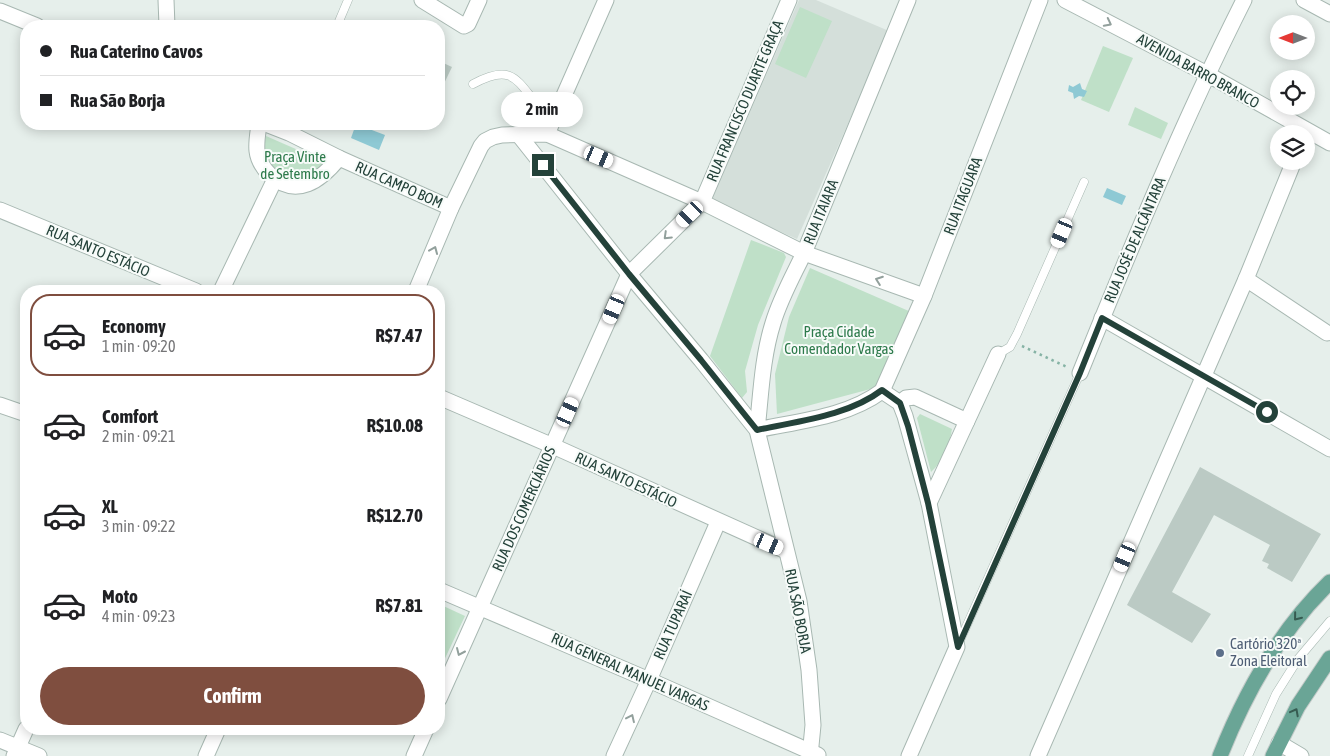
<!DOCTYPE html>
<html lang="en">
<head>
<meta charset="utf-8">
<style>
  :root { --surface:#fff; --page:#f2f2f2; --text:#202124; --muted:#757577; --line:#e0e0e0; --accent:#7f4e3f }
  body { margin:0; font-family:"Asap Condensed",sans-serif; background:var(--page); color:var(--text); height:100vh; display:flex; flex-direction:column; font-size:19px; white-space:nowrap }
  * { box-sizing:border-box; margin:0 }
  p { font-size:16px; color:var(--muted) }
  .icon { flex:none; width:28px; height:28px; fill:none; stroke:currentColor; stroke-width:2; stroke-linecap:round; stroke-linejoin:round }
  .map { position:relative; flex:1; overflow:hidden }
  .drawer { position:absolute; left:20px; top:285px; width:425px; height:450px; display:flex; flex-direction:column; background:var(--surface); border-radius:20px; box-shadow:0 2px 12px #0003 }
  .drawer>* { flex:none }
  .hud { position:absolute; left:20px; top:20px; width:425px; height:110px; border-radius:20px; box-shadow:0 2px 12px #0003; display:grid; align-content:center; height:110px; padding:0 20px; background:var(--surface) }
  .needle { width:32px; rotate:270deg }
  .buttons { position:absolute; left:1270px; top:15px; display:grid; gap:10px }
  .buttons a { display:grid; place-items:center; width:45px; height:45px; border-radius:50%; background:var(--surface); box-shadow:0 2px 12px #0003; font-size:25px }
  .end { position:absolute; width:22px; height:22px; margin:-11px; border:6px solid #24423a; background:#fff; box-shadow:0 0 0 2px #fff }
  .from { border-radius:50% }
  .bubble { position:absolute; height:35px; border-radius:18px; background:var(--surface); box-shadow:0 2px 12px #0003; font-size:16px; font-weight:700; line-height:35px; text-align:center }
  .car { position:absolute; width:15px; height:30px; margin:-15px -8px; border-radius:6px; box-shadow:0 0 4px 1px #0007; background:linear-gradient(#fff 24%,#345 0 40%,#fff 0 76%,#345 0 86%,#fff 0) }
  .hud b { display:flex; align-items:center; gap:18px; height:48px; font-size:19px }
  .hud b+b { border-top:1px solid var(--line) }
  .hud i { width:12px; height:12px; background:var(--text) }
  ul { padding:9px 0 0; list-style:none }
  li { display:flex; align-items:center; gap:15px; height:82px; margin:0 10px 8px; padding:0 10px; border:2px solid transparent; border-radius:20px }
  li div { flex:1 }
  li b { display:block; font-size:19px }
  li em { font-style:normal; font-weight:700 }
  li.selected { border-color:var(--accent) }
  li>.icon { width:45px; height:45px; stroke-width:1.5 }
  .action { display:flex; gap:10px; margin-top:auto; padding:10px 20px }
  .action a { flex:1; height:58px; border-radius:30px; background:var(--accent); color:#fff; font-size:20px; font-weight:700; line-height:58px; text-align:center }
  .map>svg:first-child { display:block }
  .built { fill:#d4dfda }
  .green { fill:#bfe0c8 }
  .water { fill:#8ec9d4 }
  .building { fill:#bbcac4 }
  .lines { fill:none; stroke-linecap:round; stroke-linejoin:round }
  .service-casing { stroke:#a8b8b2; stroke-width:9 }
  .minor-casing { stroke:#a8b8b2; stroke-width:17 }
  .tertiary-casing { stroke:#a8b8b2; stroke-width:17 }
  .primary-casing { stroke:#c2cac8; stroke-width:17 }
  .path { stroke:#86b3a5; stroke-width:2.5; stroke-dasharray:2.5 4; stroke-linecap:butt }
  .service { stroke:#fff; stroke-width:8 }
  .minor { stroke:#fff; stroke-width:15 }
  .tertiary { stroke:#fff; stroke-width:15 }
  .primary { stroke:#6aa596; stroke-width:15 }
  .oneway { stroke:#92a09c }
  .oneway2 { stroke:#365b51 }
  .route { stroke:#24423a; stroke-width:6 }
  .service-dot { fill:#5c6f8a; stroke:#f7fbf9; stroke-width:2 }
  .labels { text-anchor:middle; stroke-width:4; stroke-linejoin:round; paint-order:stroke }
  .street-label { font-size:15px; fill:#24423a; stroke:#f7fbf9 }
  .park-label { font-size:15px; fill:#2d7a4b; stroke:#f7fbf9 }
  .service-label { font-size:15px; fill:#4e5e75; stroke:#f7fbf9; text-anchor:start }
</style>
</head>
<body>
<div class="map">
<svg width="1330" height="756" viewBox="0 0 1330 756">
  <rect width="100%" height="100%" fill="#e6efeb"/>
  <path class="built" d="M799 0H816L889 31 797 239 711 201Z"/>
  <g class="green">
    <path d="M800 7 832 21 806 78 775 64Z"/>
    <path d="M1103 46 1133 58 1109 112 1081 100Z"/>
    <path d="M1135 107 1168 123 1161 139 1128 125Z"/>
    <path d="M266 136 330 164 315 177 288 179 270 167 263 151Z"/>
    <path d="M751 240 784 253 786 257 758 325 745 371 747 392 742 398 710 356Z"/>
    <path d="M810 268 911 312 878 387 777 414 775 374 789 317Z"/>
    <path d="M920 414 952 429C950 444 942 462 931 472L917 418Z"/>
    <path d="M439 604 465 616 439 671Z"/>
  </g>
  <g class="water">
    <path d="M1080 83 1082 89 1087 91 1084 97 1079 96 1074 99 1073 93 1068 91 1069 85 1073 87Z"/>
    <path d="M356 124 385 135 379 150 351 138Z"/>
    <path d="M1107 188 1126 196 1122 205 1103 197Z"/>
  </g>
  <g class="building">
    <path d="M439 61 452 67 439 94Z"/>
    <path d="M1200 467 1321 534 1292 582 1267 568 1269 564 1262 561 1270 545 1214 515 1172 592 1211 614 1192 643 1127 605Z"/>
  </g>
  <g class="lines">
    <g class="service-casing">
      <g id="service">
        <path d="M337 26 348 0"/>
        <path d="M473 84C512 63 516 79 539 107 543 112 549 116 553 121"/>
        <path d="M998 354 1010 347 1017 334 1084 182"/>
        <path d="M958 645 1080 373"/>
        <path d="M1248 756 1276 694 1298 659 1330 621"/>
      </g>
    </g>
    <g class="minor-casing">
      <g id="minor">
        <path d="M166 0 167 26"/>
        <path d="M422 0 464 26 468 24 479 0"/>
        <path d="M908 0 804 253C793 276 780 299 773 323 762 358 761 394 757 430 799 421 847 417 882 391L924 296 1040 0"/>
        <path d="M1065 0 1207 74 1330 143"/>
        <path d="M1304 0 1330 14"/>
        <path d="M0 11 37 26"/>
        <path d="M259 124C258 133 256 142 257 151 258 160 264 169 270 175 297 199 321 180 339 158"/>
        <path d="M266 124 289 133 339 158 451 208"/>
        <path d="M518 134 629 274 701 360 757 430 799 601 809 670 813 725 810 756"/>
        <path d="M547 134 606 0"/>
        <path d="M702 202 804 253 924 296"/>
        <path d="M0 210 196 291"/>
        <path d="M1246 279 1327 333"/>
        <path d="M221 291 275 179"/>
        <path d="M1102 318 1330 449"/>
        <path d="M1080 373C1131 247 1183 121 1244 0"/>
        <path d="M882 391 900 403 905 416 929 503 957 647 909 756"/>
        <path d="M439 397 553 446 786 551"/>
        <path d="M900 403 906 398 915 397 967 421"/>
        <path d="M929 503 998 354"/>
        <path d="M439 590 649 680 818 755"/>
        <path d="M0 740 39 756"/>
        <path d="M1279 743 1301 756"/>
        <path d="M14 756 26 729"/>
        <path d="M614 756 649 680 718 522"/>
        <path d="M1038 756 1246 279 1294 161"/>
      </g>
    </g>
    <g class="tertiary-casing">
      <g id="tertiary">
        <path d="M416 291 451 208 481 146 485 141 493 137 502 135 547 134 702 202"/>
        <path d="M0 405 26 414"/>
        <path d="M439 699 629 274 702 202 789 0"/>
        <path d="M206 756 218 729"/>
        <path d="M414 756 426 729"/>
      </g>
    </g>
    <g class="primary-casing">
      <g id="primary">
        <path d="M1220 756C1245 693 1281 629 1330 582"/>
        <path d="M1273 756 1298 706 1330 658"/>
      </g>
    </g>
    <path class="path" d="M1022 346 1067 367"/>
    <use href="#service" class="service"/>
    <use href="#minor" class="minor"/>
    <use href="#tertiary" class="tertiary"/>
    <use href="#primary" class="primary"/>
  </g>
  <defs><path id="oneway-chevron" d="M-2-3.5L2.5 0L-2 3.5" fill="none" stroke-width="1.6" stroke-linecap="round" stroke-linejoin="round" transform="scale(1.25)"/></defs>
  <g class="oneway">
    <use href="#oneway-chevron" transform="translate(1108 23) rotate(27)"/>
    <use href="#oneway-chevron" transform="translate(667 236) rotate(136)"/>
    <use href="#oneway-chevron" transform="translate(434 250) rotate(-67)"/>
    <use href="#oneway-chevron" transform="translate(879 280) rotate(-160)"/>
    <use href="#oneway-chevron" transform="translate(460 652) rotate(114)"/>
    <use href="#oneway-chevron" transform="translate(631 718) rotate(-65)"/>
  </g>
  <g class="oneway2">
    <use href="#oneway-chevron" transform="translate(1297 617) rotate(129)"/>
    <use href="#oneway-chevron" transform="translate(1295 712) rotate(-62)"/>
  </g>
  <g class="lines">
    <path class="route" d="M543 165 629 274 701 360 757 430C798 421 848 416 882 390L900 403 908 426 928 503 958 647 1080 373 1102 318 1267 412"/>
  </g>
  <circle class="service-dot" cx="1220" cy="653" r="5"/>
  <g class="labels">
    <g class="street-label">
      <text transform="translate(1198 71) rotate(29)" y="5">AVENIDA BARRO BRANCO</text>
      <text transform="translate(745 101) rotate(-67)" y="5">RUA FRANCISCO DUARTE GRAÇA</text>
      <text transform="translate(399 185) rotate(24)" y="5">RUA CAMPO BOM</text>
      <text transform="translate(963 196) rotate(-69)" y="5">RUA ITAGUARA</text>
      <text transform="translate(821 212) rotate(-68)" y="5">RUA ITAIARA</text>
      <text transform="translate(1135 240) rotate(-67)" y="5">RUA JOSÉ DE ALCÂNTARA</text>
      <text transform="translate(98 251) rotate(23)" y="5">RUA SANTO ESTÁCIO</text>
      <text transform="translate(626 480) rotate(25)" y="5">RUA SANTO ESTÁCIO</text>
      <text transform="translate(524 509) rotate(-66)" y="5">RUA DOS COMERCIÁRIOS</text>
      <text transform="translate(798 611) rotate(79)" y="5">RUA SÃO BORJA</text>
      <text transform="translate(673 625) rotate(-66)" y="5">RUA TUPARAÍ</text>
      <text transform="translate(630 672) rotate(24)" y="5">RUA GENERAL MANUEL VARGAS</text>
    </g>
    <g class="park-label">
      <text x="295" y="162">Praça Vinte<tspan x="295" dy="17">de Setembro</tspan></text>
      <text x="839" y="337">Praça Cidade<tspan x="839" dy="17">Comendador Vargas</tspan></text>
    </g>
    <g class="service-label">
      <text x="1230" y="649">Cartório 320ª<tspan x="1230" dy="17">Zona Eleitoral</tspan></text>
    </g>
  </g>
</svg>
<div class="buttons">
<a><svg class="needle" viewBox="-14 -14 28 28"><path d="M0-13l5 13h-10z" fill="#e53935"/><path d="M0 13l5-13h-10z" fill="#757577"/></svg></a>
<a><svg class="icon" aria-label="locate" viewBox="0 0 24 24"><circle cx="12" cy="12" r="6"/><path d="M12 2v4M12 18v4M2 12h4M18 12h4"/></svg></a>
<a><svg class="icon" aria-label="layers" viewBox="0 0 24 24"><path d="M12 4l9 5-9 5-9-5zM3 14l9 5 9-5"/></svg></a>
</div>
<i class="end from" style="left:1267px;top:412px"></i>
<i class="end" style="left:543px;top:165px"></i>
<div class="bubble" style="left:501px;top:92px;width:82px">2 min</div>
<i class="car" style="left:599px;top:157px;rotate:113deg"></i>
<i class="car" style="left:690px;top:214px;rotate:226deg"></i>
<i class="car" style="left:1062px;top:233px;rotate:203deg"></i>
<i class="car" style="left:614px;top:309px;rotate:203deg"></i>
<i class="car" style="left:568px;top:412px;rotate:24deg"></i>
<i class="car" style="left:769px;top:544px;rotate:113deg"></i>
<i class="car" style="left:1125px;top:557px;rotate:203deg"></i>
<div class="hud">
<b><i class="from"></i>Rua Caterino Cavos</b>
<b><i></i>Rua São Borja</b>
</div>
<section class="drawer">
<ul>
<li class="selected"><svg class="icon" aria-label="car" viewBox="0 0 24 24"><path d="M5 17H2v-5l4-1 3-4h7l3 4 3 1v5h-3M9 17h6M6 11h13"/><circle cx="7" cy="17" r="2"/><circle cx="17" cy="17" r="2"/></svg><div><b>Economy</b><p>1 min · 09:20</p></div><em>R$7.47</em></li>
<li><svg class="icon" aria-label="car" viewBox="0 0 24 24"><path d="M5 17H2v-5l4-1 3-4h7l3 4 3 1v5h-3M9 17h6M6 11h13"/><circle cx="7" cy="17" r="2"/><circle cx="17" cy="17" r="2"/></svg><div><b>Comfort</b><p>2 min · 09:21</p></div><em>R$10.08</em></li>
<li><svg class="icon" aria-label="car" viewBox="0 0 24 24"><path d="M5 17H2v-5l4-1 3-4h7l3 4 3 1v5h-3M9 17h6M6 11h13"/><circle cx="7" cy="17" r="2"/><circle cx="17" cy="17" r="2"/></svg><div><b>XL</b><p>3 min · 09:22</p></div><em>R$12.70</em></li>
<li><svg class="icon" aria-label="car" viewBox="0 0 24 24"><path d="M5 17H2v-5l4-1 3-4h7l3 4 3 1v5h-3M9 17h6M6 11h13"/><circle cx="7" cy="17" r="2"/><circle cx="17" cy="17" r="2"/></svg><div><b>Moto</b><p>4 min · 09:23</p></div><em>R$7.81</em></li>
</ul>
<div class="action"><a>Confirm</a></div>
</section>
</div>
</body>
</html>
